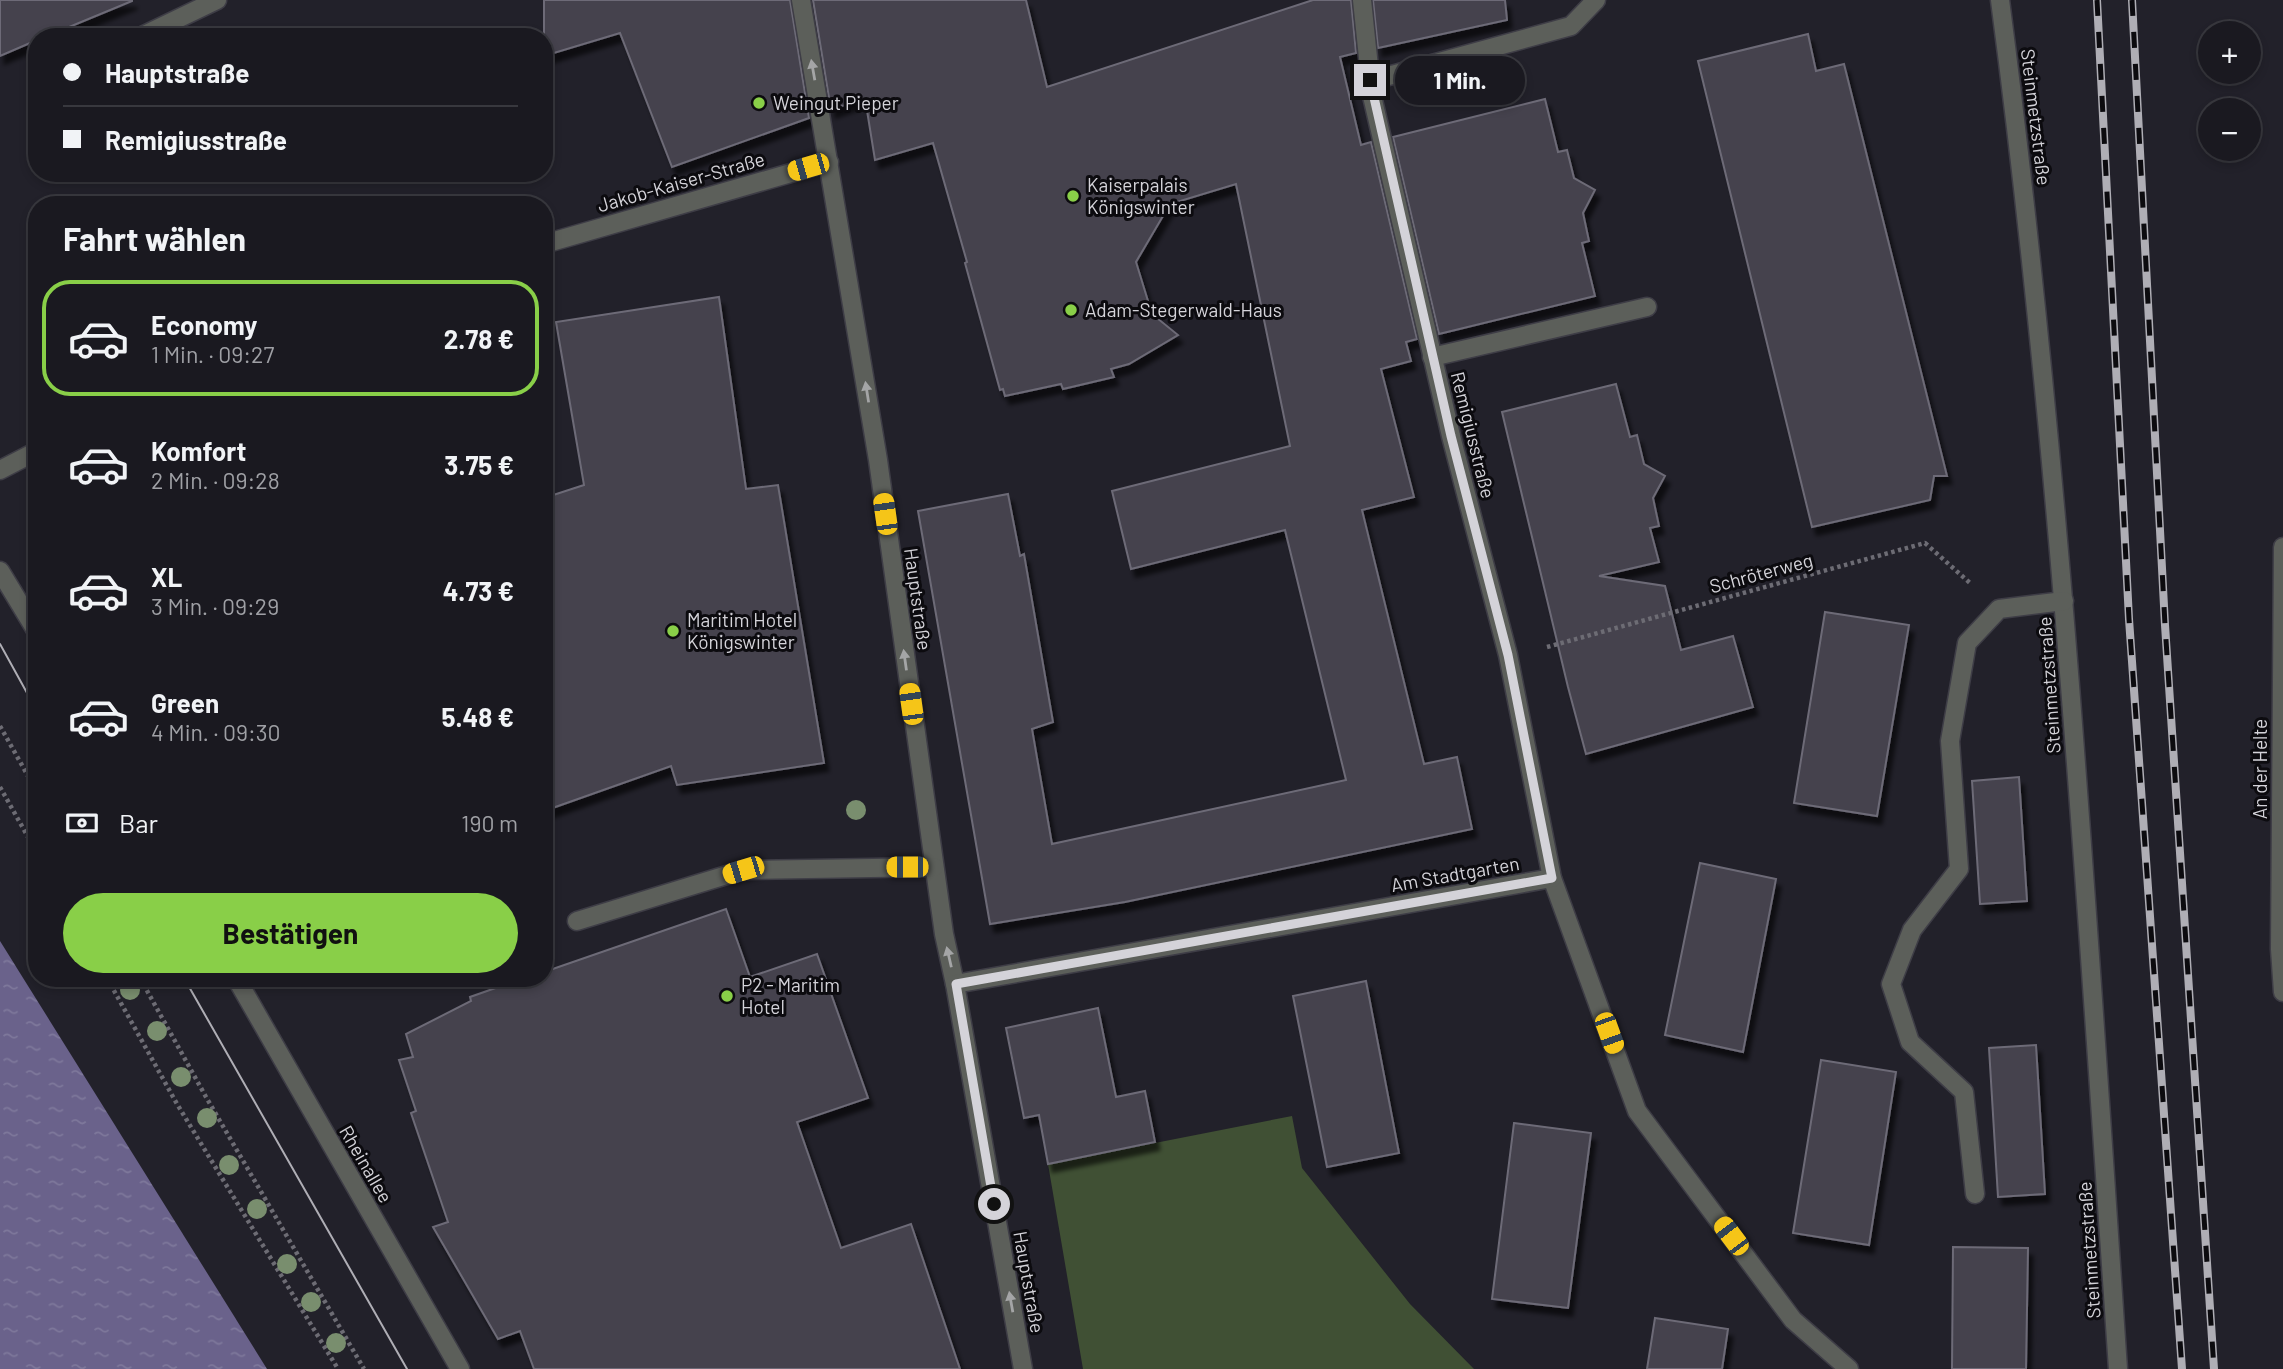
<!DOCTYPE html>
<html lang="de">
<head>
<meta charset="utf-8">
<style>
  :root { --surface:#1a1920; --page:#27262d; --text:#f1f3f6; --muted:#9fa0a5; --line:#38383e; --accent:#89cf48 }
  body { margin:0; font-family:Barlow,sans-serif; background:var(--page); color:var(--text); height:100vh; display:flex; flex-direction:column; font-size:26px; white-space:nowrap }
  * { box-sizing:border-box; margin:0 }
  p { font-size:23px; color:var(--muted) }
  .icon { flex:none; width:38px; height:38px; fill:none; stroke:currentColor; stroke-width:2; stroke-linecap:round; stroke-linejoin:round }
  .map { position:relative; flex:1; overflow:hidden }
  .side { position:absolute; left:28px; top:196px; width:525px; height:791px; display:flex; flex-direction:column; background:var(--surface); border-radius:28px; box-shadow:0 4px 10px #0003,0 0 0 2px var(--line) }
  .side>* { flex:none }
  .guide { position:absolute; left:28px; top:28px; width:525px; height:154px; border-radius:28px; box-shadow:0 4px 10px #0003,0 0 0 2px var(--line); display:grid; align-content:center; height:154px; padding:0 35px; background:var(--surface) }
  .fabs { position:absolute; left:2198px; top:21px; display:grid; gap:14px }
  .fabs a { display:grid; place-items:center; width:63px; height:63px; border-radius:50%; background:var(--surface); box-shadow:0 4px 10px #0003,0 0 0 2px var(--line); font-size:35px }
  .end { position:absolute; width:32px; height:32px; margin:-16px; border:9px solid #d4d3d9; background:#111; box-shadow:0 0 0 4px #111 }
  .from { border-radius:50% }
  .bubble { position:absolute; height:49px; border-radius:24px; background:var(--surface); box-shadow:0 4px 10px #0003,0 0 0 2px var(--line); font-size:23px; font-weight:700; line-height:49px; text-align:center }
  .car { position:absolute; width:21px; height:42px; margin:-21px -10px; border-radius:9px; box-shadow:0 0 5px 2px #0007; background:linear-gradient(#f5c518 24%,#345 0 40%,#f5c518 0 76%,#345 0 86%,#f5c518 0) }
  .guide b { display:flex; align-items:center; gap:24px; height:66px; font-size:26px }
  .guide b+b { border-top:2px solid var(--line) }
  .guide i { width:18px; height:18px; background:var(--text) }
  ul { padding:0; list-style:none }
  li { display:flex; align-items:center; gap:21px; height:116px; margin:0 14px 10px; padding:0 21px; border:4px solid transparent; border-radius:28px }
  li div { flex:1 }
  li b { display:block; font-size:26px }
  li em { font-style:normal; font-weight:700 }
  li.current { border-color:var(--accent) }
  li>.icon { width:63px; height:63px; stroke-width:1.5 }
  h2 { padding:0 35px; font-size:32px; line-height:84px }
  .pay { display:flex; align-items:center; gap:18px; height:77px; padding:0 35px; font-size:26px }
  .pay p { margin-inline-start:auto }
  .button { display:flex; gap:14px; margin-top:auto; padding:14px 35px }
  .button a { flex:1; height:80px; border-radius:42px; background:var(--accent); color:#111; font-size:28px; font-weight:700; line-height:80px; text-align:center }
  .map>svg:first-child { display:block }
  .park { fill:#405034 }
  .water { fill:url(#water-ripples) }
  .building { fill:#44424d; stroke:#6d6b77; stroke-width:2; filter:url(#shadow) }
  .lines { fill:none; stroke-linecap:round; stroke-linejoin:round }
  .minor-casing { stroke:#3e3d46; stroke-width:21 }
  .path { stroke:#6d6c74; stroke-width:4.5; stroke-dasharray:3.5 3.5; stroke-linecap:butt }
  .minor { stroke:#5c5f5a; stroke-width:18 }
  .tram { stroke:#afaeb5; stroke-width:2 }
  .rail-casing { stroke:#afaeb5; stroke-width:8 }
  .rail { stroke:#0c0b0f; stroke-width:5; stroke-dasharray:16; stroke-linecap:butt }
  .tree { fill:#798e6e }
  .oneway { fill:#a4a5a6 }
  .route { stroke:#d4d3d9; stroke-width:9 }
  .poi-dot { fill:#89cf48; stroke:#0c0b0f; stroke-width:2.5 }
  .labels { text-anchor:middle; stroke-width:6; stroke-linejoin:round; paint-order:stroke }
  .poi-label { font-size:19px; fill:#d4d3d9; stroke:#0c0b0f; text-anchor:start }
  .street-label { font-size:19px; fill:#d4d3d9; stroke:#0c0b0f }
</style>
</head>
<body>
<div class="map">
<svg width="2283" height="1369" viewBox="0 0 2283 1369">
  <defs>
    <pattern id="water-ripples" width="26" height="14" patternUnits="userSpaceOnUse" patternTransform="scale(1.75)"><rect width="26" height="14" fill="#6a628b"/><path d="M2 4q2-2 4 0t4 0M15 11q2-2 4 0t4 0" fill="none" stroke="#7e789b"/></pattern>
    <filter id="shadow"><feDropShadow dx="4.5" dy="8" stdDeviation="2" flood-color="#0009"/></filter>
  </defs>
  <rect width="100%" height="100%" fill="#22212a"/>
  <path class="park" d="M1292 1116 1302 1168 1410 1304 1474 1369H1083L1048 1164Z"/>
  <path class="water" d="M0 941 267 1369H0Z"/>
  <g class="building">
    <path d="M0 0H132V1L45 37H37V40L0 56Z"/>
    <path d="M544 0H790L809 118 672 167 620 33 544 56Z"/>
    <path d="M813 0H1026L1047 87 1313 0H1351L1356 53 1340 57 1361 145 1371 142 1417 339 1406 342 1411 361 1381 369 1414 497 1362 510 1424 764 1457 757 1472 829 1125 902 990 924 918 511 1008 494 1020 556 1024 554 1053 722 1032 729 1052 844 1346 780 1285 530 1131 569 1112 491 1290 446 1236 184 1170 204 1136 262 1152 314 1178 335 1129 364 1111 369 1114 377 1063 389 1061 384 1005 396 1003 389 1000 390 965 263 967 262 933 143 875 160 865 98 831 110Z"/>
    <path d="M1373 0H1505L1507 20 1378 48Z"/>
    <path d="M1808 34 1816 71 1844 64 1947 476H1934L1930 500 1812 527 1698 61Z"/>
    <path d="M1545 99 1558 152 1567 150 1574 178 1595 190 1583 213 1589 241 1582 243 1595 296 1439 334 1393 137Z"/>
    <path d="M719 297 746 489 778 485 824 763 677 785 671 766 544 811V498L584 485 556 322Z"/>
    <path d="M1616 384 1630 437 1637 435 1644 464 1665 476 1653 498 1659 526 1650 528 1659 562 1599 576 1665 586 1681 650 1733 636 1753 707 1586 754 1568 687 1502 412Z"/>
    <path d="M1825 612 1909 625 1877 816 1794 803Z"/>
    <path d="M2019 777 2027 901 1980 904 1972 781Z"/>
    <path d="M1700 863 1776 879 1743 1052 1665 1035Z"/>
    <path d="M726 909 750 977 817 954 868 1098 797 1122 841 1248 911 1224 960 1369H534L520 1331 498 1339 433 1227 448 1222 411 1113 416 1111 399 1060 413 1057 406 1034 471 1001 470 997 524 978H544V972Z"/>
    <path d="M1366 981 1399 1153 1327 1167 1293 996Z"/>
    <path d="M1098 1008 1116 1097 1145 1091 1155 1142 1048 1164 1039 1115 1024 1118 1006 1028Z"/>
    <path d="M2036 1045 2045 1194 1998 1197 1989 1048Z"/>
    <path d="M1821 1060 1896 1072 1869 1245 1793 1233Z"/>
    <path d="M1514 1123 1591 1133 1568 1308 1492 1299Z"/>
    <path d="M1953 1247 2028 1248 2026 1369H1952Z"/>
    <path d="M1655 1318 1728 1329 1722 1369H1647Z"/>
  </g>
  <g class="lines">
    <g class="minor-casing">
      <g id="minor">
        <path d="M801 0 878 460 944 934 955 984 1023 1369"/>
        <path d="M1362 0 1372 96 1451 436 1508 655 1552 878 1637 1111 1793 1320 1849 1369"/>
        <path d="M2000 0C2060 454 2087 912 2118 1369"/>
        <path d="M140 37 217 0"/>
        <path d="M1370 81 1571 26 1596 0"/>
        <path d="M544 244 829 162"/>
        <path d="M1432 357 1647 307"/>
        <path d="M0 470 37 451"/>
        <path d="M2283 547 2280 949 2283 992"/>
        <path d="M0 571 37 632"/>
        <path d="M577 921 743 870 934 867"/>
        <path d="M236 978 460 1369"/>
        <path d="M955 984 1552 878"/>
        <path d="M1975 1194 1964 1092 1910 1042 1891 984 1912 930 1959 869 1950 741 1967 643 1999 609 2064 601"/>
      </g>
    </g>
    <g class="path">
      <path d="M1547 647 1925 543 1970 583"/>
      <path d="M0 726 37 792"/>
      <path d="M0 787 37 853"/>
      <path d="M107 978 177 1104 338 1369"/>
      <path d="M140 978 206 1097 364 1369"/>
    </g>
    <use href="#minor" class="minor"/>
    <g class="tram">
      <path d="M0 644 37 711"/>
      <path d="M184 978 407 1369"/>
    </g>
    <g class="rail-casing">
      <g id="rail">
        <path d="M2097 0 2129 619 2182 1369"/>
        <path d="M2132 0 2165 625 2214 1369"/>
      </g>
    </g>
    <use href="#rail" class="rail"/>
  </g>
  <g class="tree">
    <circle cx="856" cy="810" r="10"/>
    <circle cx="130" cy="990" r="10"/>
    <circle cx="157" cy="1031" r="10"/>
    <circle cx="181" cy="1077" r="10"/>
    <circle cx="207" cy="1118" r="10"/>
    <circle cx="229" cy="1165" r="10"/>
    <circle cx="257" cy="1209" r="10"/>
    <circle cx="287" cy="1264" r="10"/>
    <circle cx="311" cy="1302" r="10"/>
    <circle cx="336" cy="1343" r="10"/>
  </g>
  <defs><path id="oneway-solid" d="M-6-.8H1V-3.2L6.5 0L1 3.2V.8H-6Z" transform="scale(1.75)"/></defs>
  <g class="oneway">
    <use href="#oneway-solid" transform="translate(813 70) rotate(-100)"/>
    <use href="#oneway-solid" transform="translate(867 392) rotate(-99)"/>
    <use href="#oneway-solid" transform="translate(905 660) rotate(-98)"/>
    <use href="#oneway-solid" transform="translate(949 957) rotate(-103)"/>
    <use href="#oneway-solid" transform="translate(1011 1302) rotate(-100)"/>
  </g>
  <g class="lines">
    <path class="route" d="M994 1204 956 984 1552 878 1508 655 1451 436 1370 80"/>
  </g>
  <g class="poi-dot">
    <circle cx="759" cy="103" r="7"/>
    <circle cx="1073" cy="196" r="7"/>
    <circle cx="1071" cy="310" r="7"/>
    <circle cx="673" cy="631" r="7"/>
    <circle cx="727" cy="996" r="7"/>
  </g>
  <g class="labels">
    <g class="poi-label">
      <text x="773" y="110">Weingut Pieper</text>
      <text x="1087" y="192">Kaiserpalais<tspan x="1087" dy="22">Königswinter</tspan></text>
      <text x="1085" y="317">Adam-Stegerwald-Haus</text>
      <text x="687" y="627">Maritim Hotel<tspan x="687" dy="22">Königswinter</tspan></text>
      <text x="741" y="992">P2 - Maritim<tspan x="741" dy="22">Hotel</tspan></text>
    </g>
    <g class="street-label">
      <text transform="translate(2036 117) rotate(83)" y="7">Steinmetzstraße</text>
      <text transform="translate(681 182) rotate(-16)" y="7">Jakob-Kaiser-Straße</text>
      <text transform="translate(1473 435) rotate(76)" y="7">Remigiusstraße</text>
      <text transform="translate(1761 573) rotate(-15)" y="7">Schröterweg</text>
      <text transform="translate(918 599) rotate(82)" y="7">Hauptstraße</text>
      <text transform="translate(2049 685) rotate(-94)" y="7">Steinmetzstraße</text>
      <text transform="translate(2260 769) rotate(-90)" y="7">An der Helte</text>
      <text transform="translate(1455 874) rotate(-10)" y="7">Am Stadtgarten</text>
      <text transform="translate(366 1164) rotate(60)" y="7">Rheinallee</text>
      <text transform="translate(2089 1250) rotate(-94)" y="7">Steinmetzstraße</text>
      <text transform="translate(1029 1282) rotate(80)" y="7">Hauptstraße</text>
    </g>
  </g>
</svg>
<div class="fabs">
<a>+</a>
<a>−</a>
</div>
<i class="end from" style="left:994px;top:1204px"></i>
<i class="end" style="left:1370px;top:80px"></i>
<div class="bubble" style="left:1395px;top:56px;width:130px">1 Min.</div>
<i class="car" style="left:808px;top:167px;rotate:254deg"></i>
<i class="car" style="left:885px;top:514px;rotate:352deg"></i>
<i class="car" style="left:911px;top:704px;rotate:352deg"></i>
<i class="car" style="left:907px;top:867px;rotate:270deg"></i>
<i class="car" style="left:743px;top:870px;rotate:253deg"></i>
<i class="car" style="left:1609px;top:1033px;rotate:160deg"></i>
<i class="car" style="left:1731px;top:1236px;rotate:323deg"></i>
<div class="guide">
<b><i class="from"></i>Hauptstraße</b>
<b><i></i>Remigiusstraße</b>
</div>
<section class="side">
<h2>Fahrt wählen</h2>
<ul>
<li class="current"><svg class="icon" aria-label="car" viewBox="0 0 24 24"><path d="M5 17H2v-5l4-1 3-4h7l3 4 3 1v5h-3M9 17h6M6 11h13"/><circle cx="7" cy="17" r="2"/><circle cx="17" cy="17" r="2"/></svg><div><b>Economy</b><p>1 Min. · 09:27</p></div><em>2.78 €</em></li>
<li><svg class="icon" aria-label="car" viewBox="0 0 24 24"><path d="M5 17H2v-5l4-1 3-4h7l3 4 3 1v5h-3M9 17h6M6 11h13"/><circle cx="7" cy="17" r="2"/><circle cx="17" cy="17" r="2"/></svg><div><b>Komfort</b><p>2 Min. · 09:28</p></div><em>3.75 €</em></li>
<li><svg class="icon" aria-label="car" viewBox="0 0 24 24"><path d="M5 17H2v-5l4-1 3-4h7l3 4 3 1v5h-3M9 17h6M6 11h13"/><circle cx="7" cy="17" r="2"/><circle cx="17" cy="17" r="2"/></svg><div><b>XL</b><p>3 Min. · 09:29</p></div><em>4.73 €</em></li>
<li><svg class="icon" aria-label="car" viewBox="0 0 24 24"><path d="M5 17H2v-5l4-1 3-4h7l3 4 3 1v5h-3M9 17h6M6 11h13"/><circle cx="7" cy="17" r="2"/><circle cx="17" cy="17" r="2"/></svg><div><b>Green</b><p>4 Min. · 09:30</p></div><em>5.48 €</em></li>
</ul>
<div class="pay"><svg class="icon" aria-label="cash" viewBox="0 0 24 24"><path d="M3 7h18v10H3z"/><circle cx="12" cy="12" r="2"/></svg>Bar<p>190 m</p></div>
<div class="button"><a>Bestätigen</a></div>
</section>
</div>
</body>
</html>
